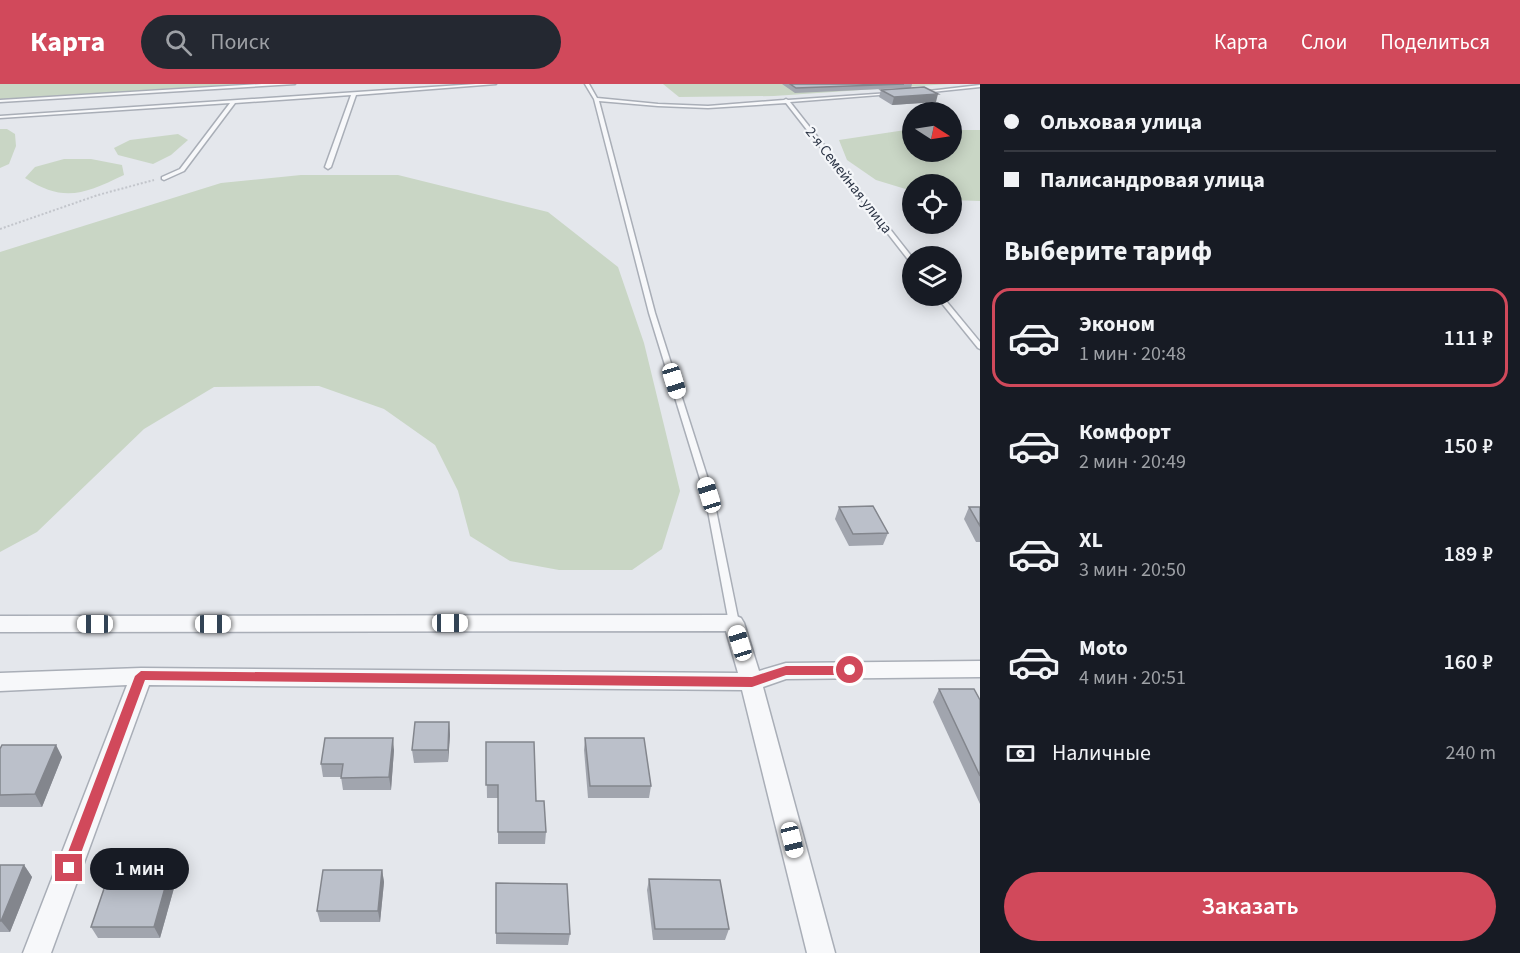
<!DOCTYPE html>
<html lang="ru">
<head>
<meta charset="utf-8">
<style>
  :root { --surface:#171b24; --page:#242831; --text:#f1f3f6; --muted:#9ea1a6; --line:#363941; --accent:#d1495b }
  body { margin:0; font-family:"Source Sans 3",sans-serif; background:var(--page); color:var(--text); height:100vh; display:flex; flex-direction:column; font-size:22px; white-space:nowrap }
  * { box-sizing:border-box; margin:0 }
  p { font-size:20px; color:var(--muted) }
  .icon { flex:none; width:33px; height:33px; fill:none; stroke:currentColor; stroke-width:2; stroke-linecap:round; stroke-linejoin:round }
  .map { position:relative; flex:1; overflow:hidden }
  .side { display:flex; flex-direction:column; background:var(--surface); width:540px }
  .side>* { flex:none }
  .banner { display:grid; align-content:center; height:132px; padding:0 24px; background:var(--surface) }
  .needle { width:39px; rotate:102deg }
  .buttons { position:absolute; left:902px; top:18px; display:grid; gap:12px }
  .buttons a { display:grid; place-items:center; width:60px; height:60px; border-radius:50%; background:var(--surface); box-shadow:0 3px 15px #0003; font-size:30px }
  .end { position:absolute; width:27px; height:27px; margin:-14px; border:8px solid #d1495b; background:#fff; box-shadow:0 0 0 3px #fff }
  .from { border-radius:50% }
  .bubble { position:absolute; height:42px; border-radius:21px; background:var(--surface); box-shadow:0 3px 15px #0003; font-size:20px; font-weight:600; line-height:42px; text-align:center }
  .car { position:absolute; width:18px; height:36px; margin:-18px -9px; border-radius:8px; box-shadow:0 0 4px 2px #0007; background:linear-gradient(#fff 24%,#345 0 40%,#fff 0 76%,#345 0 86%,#fff 0) }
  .banner b { display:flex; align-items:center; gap:21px; height:57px; font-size:22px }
  .banner b+b { border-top:2px solid var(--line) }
  .banner i { width:15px; height:15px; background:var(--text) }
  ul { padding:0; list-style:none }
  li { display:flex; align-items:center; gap:18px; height:99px; margin:0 12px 9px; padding:0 12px; border:3px solid transparent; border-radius:18px }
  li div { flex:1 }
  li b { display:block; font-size:22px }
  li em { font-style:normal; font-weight:600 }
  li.current { border-color:var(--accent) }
  li>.icon { width:54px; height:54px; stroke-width:1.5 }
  h2 { padding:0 24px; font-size:27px; line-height:72px }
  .pay { display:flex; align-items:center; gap:15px; height:66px; padding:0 24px; font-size:22px }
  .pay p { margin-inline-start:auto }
  .cta { display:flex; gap:12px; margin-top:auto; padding:12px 24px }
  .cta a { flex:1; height:69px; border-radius:36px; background:var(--accent); color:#fff; font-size:24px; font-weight:600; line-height:69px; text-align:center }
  header { display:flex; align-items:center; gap:36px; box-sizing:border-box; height:84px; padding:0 30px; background:var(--accent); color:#fff }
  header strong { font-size:28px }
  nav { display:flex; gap:33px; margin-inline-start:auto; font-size:21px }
  .search { width:420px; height:54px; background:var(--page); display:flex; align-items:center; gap:15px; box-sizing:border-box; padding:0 21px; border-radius:33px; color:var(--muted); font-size:22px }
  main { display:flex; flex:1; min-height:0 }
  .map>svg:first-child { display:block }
  .green { fill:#c9d6c5 }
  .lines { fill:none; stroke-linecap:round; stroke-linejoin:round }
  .service-casing { stroke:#a9aeb7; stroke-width:3 }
  .minor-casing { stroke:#a9aeb7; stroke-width:3 }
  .path { stroke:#c2c5cb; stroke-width:2; stroke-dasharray:2 2; stroke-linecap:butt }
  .service { fill:#f7f8fa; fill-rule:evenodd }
  .minor { fill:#f7f8fa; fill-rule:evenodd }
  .wall { fill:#a1a5ae }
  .shaded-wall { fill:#83868d }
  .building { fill:#bbc0ca; stroke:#83868d; stroke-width:1.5 }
  .route { fill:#d1495b }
  .labels { text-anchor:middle; stroke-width:4.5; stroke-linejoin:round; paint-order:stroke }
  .far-street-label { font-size:15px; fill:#2b3445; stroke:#f4f6f9 }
</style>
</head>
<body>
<header>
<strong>Карта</strong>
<div class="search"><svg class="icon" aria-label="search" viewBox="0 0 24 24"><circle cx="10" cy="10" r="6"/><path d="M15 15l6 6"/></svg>Поиск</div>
<nav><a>Карта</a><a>Слои</a><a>Поделиться</a></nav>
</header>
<main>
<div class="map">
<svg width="980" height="869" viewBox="0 0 980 869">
  <rect width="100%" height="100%" fill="#e4e7ec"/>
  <g class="green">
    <path d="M0 0H278L0 16Z"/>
    <path d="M663 0H949L774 12 679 13Z"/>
    <path d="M0 45H7L15 50 16 62 9 80 0 84Z"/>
    <path d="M912 45V68H951V46H980V117L951 116V100H912V107L876 96 847 76 839 56Z"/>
    <path d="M178 50 188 56 171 71 153 80 118 71 114 64 130 56Z"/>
    <path d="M64 75H91L122 81 124 91C84 110 64 119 25 94L35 83Z"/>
    <path d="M301 91H398L548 128 618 183 644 259 680 407 662 465 632 486H559L510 477 470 452 458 407 435 361 384 325 319 302 214 303 144 345 37 448 0 468V168L221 99Z"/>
  </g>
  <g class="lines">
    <g class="service-casing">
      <g id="service">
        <path d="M262 0H295L0 18V16Z"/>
        <path d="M476 0H496L356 11 331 83 328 85 325 83 351 11 235 19 184 87 164 96 162 95V93L180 85 230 19 0 34V32Z"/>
        <path d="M585 0H589L597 14 658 20 708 22 784 16 786 15 788 16 890 9 892 10 790 18 912 173V179L910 178 786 19 708 24 658 22 599 17 655 229 713 411 739 539 738 542H730L729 539 705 411 649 229 594 15Z"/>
        <path d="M980 1V3L922 9 920 8Z"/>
        <path d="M936 212H942L980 258V265L978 264Z"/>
      </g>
    </g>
    <g class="minor-casing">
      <path id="minor" d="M734 531 741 534 744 539 759 587 786 579 980 577V593L786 595 763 603 835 869H807L742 606 149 601 51 869H23L127 601 0 607V589L141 584 738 589 726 547 0 548V532Z"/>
    </g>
    <path class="path" d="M0 145 98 111 154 96"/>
    <use href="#service" class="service"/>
    <use href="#minor" class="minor"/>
  </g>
  <g class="wall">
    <path d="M782 0H912L911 4 936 18 892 21 879 13 881 6 904 4 795 9Z"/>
    <path d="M839 423 888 449 883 461 849 462 835 435Z"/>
    <path d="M969 423H980V458H976L964 435Z"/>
    <path d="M939 605 980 616V720L933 618Z"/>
    <path d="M449 638 450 651 448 678 414 679 412 666Z"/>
    <path d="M585 654 651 702 649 714H588L584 666Z"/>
    <path d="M486 658 536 717 546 748 545 760H498V714H487Z"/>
    <path d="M56 661 62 673 42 723H0V665Z"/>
    <path d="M394 666 391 706H343L341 693H323L321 680Z"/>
    <path d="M0 781H24L32 793 10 848H0Z"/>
    <path d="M382 786 384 798 380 838H320L317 827Z"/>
    <path d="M649 795 729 845 725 856H653L647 806Z"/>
    <path d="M496 799 570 850 568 861 496 860Z"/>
    <path d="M174 804 160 854H98L91 843Z"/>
  </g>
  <g class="shaded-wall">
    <path d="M938 10 936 18 892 21 894 13Z"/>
    <path d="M449 638 450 651 448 678V666Z"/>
    <path d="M393 654 394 666 391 706 389 693Z"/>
    <path d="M56 661 62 673 42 723 35 710Z"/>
    <path d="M24 781 32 793 10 848 1 837Z"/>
    <path d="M382 786 384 798 380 838 378 827Z"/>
    <path d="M168 793 174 804 160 854 154 843Z"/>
  </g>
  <g class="building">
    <path d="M790 0H904L796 4Z"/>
    <path d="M924 3 938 10 894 13 881 6Z"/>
    <path d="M873 422 888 449 853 450 839 423Z"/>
    <path d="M969 423H980V442Z"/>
    <path d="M939 605H974L980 616V692Z"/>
    <path d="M415 638H449L448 666H412Z"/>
    <path d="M325 654H393L389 693 341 694 343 680H321Z"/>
    <path d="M585 654H644L651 702H590Z"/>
    <path d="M486 658H534L536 717H544L546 748H498V701H486Z"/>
    <path d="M2 661H56L35 710 0 711V665Z"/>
    <path d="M0 781H24L1 837H0Z"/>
    <path d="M323 786H382L378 827H317Z"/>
    <path d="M108 793H168L154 843H91Z"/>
    <path d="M649 795 720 796 729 845H655Z"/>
    <path d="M496 799 567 800 570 850 496 849Z"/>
  </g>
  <path class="route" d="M786 582H850L856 586 850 591H786L752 603 145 596 74 788 69 790 64 788 62 784 135 592 141 587 752 593Z"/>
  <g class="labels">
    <g class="far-street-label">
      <text transform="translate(849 96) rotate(52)" y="5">2-я Семейная улица</text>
    </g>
  </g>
</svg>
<div class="buttons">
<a><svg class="needle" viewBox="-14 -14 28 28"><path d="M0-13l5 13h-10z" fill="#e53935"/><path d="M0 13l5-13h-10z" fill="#9ea1a6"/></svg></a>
<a><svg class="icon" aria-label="locate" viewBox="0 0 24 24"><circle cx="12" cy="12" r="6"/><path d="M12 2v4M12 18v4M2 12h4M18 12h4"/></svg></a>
<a><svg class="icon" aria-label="layers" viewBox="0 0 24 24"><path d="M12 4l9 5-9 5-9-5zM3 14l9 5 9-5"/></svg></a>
</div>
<i class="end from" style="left:850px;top:586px"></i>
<i class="end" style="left:69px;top:784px"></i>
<div class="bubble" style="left:90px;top:764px;width:99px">1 мин</div>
<i class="car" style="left:674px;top:297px;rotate:163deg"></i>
<i class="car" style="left:709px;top:411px;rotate:343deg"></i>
<i class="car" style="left:450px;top:539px;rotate:90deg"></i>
<i class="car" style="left:95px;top:540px;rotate:270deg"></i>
<i class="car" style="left:213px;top:540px;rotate:90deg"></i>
<i class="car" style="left:740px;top:559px;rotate:343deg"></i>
<i class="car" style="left:792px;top:756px;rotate:166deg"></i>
</div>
<section class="side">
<div class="banner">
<b><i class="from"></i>Ольховая улица</b>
<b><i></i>Палисандровая улица</b>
</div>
<h2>Выберите тариф</h2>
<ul>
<li class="current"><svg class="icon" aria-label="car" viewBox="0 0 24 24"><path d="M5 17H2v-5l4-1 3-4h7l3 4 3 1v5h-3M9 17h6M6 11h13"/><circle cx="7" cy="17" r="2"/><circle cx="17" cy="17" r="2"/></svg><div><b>Эконом</b><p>1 мин · 20:48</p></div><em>111 ₽</em></li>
<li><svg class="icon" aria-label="car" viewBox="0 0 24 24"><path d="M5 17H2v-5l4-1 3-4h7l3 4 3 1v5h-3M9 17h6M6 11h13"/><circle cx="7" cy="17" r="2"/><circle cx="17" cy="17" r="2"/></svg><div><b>Комфорт</b><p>2 мин · 20:49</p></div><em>150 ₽</em></li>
<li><svg class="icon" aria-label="car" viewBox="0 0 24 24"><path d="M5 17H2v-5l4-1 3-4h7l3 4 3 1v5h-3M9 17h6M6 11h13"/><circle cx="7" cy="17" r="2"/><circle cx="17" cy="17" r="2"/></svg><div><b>XL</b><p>3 мин · 20:50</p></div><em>189 ₽</em></li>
<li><svg class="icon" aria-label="car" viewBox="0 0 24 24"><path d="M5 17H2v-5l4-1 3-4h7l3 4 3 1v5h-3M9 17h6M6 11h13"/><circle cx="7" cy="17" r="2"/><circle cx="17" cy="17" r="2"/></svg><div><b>Moto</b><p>4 мин · 20:51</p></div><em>160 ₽</em></li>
</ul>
<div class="pay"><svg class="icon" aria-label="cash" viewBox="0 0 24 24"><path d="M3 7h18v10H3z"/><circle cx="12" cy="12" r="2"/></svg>Наличные<p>240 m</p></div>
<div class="cta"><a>Заказать</a></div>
</section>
</main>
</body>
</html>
